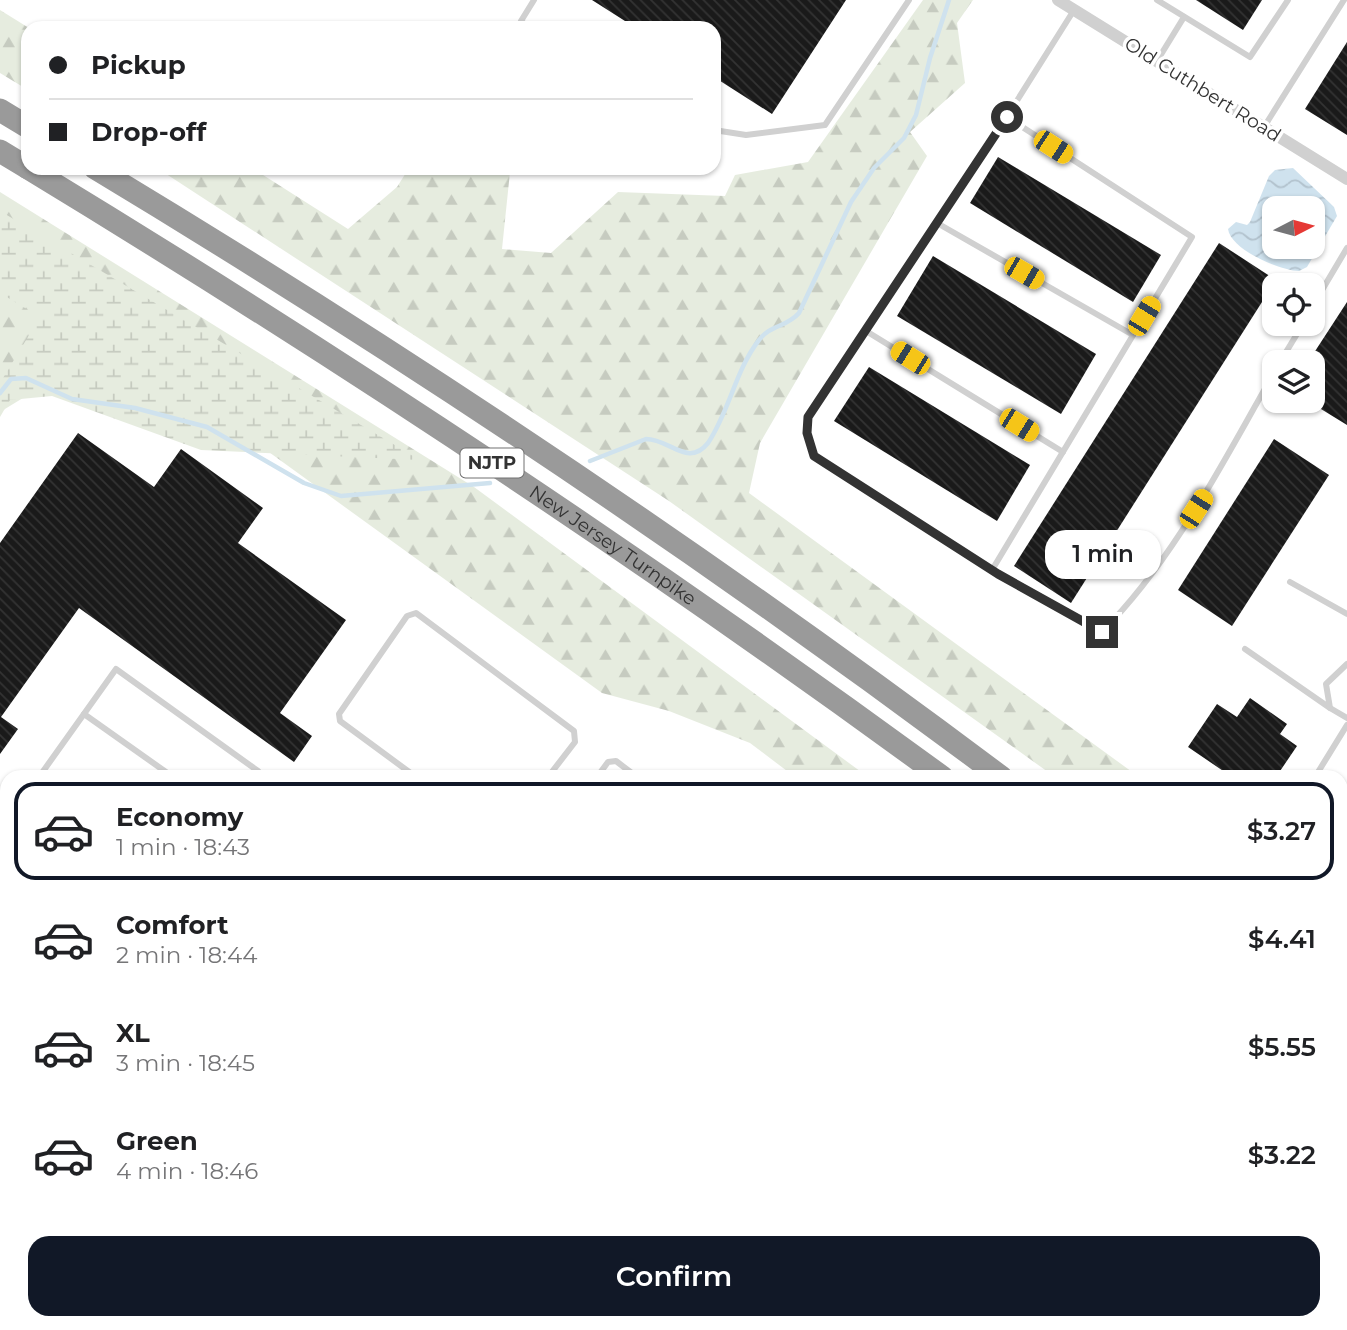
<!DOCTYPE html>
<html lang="en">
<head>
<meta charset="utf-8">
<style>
  :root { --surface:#fff; --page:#f2f2f2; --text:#202124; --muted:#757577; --line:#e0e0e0; --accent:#111827 }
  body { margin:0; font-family:Montserrat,sans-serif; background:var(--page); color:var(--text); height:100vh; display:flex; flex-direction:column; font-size:26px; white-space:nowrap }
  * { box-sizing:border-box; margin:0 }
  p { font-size:23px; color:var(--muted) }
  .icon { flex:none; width:38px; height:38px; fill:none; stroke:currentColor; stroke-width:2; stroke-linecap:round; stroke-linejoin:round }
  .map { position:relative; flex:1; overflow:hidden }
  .details { position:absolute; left:0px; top:770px; width:1348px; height:560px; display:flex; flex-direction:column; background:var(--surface); border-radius:21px 21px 0 0; box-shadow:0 2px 5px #0004 }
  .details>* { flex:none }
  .hud { position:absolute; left:21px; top:21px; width:700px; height:154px; border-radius:21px; box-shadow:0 2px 5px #0004; display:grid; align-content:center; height:154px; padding:0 28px; background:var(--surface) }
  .needle { width:46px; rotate:84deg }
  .buttons { position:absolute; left:1262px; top:196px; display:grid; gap:14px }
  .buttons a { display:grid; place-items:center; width:63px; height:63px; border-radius:14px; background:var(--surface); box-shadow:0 2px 5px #0004; font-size:35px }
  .end { position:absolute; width:32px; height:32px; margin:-16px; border:9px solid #333; background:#fff; box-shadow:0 0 0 4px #fff }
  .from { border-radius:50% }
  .bubble { position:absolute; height:49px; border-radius:21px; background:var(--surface); box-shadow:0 2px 5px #0004; font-size:23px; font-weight:600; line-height:49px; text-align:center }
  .car { position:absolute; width:21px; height:42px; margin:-21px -10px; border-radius:9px; box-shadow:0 0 5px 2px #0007; background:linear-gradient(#f5c518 24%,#345 0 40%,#f5c518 0 76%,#345 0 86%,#f5c518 0) }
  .hud b { display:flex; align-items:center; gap:24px; height:66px; font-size:26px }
  .hud b+b { border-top:2px solid var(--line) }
  .hud i { width:18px; height:18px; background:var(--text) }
  ul { padding:12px 0 0; list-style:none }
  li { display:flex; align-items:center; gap:21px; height:98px; margin:0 14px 10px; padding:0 14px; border:4px solid transparent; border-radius:21px }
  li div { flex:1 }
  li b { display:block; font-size:26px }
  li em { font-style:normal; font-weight:600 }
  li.selected { border-color:var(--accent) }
  li>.icon { width:63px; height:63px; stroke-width:1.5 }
  .cta { display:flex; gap:14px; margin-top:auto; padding:14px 28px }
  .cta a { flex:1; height:80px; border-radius:21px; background:var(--accent); color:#fff; font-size:28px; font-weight:600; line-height:80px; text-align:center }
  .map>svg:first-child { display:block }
  .forest { fill:url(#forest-firs) }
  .wetland { fill:url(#wetland-marsh) }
  .water { fill:url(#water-waves); fill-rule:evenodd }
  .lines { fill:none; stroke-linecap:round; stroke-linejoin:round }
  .stream { stroke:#cfe2ee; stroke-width:4.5 }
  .building { fill:url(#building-back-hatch) }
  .service { stroke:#d0d0d0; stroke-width:6 }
  .minor { stroke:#d0d0d0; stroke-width:12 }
  .motorway { stroke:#9a9a9a; stroke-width:23 }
  .route { stroke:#333; stroke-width:9 }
  .labels { text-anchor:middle; stroke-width:7; stroke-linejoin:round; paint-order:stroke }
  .shield { fill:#fff; stroke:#707070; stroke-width:2 }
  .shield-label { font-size:18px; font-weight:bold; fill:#333 }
  .street-label { font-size:19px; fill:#333; stroke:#fff }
</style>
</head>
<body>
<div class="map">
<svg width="1347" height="1330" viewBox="0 0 1347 1330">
  <defs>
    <pattern id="forest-firs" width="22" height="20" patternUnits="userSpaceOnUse" patternTransform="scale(1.75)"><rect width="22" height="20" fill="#e6ecdf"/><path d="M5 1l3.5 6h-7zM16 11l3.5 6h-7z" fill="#c6cbc0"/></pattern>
    <pattern id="wetland-marsh" width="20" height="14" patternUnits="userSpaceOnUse" patternTransform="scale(1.75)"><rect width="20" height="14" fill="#e6ecdf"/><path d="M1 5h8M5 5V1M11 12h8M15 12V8" fill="none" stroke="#c6cbc0"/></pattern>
    <pattern id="water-waves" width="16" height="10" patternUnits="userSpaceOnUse" patternTransform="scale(1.75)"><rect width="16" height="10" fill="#cfe2ee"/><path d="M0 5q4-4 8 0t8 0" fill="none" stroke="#b2c2cd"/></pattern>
    <pattern id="building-back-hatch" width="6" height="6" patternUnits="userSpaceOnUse" patternTransform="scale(1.75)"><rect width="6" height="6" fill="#1a1a1a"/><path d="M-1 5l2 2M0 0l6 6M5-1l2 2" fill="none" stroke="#333"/></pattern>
  </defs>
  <rect width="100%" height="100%" fill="#fff"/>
  <g class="forest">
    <path d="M923 0H973L957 23 965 83 910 132 927 156 760 443 749 493 1139 777H1055L669 501 157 168H252L348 229 397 187 409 168H506L510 172 502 249 551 253 618 192 725 196 735 175 808 162Z"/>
    <path d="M0 10 29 28 28 90 0 73Z"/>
    <path d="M0 192 474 487 868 777H795L750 743 669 711 602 693 230 424 59 376 0 412Z"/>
    <path d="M1347 831V995L1340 990V832Z"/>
    <path d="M1341 1129 1347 1134V1190L1341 1185Z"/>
  </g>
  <path class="wetland" d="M0 211 420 460 201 450 52 396 10 400 0 417V383L40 317 0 293Z"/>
  <path class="water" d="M1293 168 1334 207 1337 216 1307 267 1299 271C1279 270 1231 250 1228 229L1236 222 1247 225 1250 222 1269 176 1275 170ZM1274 208H1312V247H1274Z"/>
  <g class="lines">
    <g class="stream">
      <path d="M0 393 11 379 26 378 72 399 135 408 207 427 304 483 341 496 490 483"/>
      <path d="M590 461 646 439C670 439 688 468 708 443 730 410 735 371 759 340 770 325 787 327 799 313L851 202 874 168 904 138 916 115 930 58 949 0"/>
    </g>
  </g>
  <g class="building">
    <path d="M592 0H846L772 114 714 77V28H636Z"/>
    <path d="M1196 0H1262L1243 30Z"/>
    <path d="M1347 42V135L1305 109Z"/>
    <path d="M998 157 1161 255 1133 302 970 203Z"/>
    <path d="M1219 243 1276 280 1071 603 1014 566Z"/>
    <path d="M933 256 1096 354 1061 414 897 316Z"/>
    <path d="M1347 302V425L1308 401H1312V362H1308Z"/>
    <path d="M869 367 1030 465 997 521 834 421Z"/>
    <path d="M78 433 154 487 181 449 263 508 238 543 346 620 280 713 312 736 294 762 79 608 1 717 18 729 0 754V543Z"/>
    <path d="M1274 439 1329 475 1232 626 1178 590Z"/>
    <path d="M1250 698 1287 724 1280 734 1297 746 1276 777H1232L1188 747 1217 704 1237 717Z"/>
    <rect x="0" y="930" width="7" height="63"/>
    <path d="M1340 1261 1347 1266V1279L1340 1287Z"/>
    <rect x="360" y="1323" width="553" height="7"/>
    <path d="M1181 1323H1313L1308 1330H1179L1177 1328Z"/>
  </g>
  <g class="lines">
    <g class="service">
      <path d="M1157 0 1250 57 1288 0"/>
      <path d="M1074 10 996 134 808 417 807 434 814 456 997 574 1102 632C1176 557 1222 463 1274 373"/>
      <path d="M529 28 521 21 534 0"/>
      <path d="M1157 61 1184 17"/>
      <path d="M1264 127 1344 0"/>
      <path d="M714 130 746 135 825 125 909 0"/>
      <path d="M937 223 1133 335"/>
      <path d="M1312 307 1347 248"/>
      <path d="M866 331 1063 452"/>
      <path d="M1280 362 1303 324"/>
      <path d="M992 570 1192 237 1007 117"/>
      <path d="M1290 582 1347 614"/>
      <path d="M1245 649 1330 708"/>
      <path d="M1347 664 1326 684 1330 708 1347 718"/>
      <path d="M84 714 173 777"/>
      <path d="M39 777 116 669 258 771 253 777"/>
      <path d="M416 777 340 721 339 714 407 616 416 613 574 731 575 742 548 777"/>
      <path d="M597 777 608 762 616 761 637 777"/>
      <path d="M1315 777 1347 725"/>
      <path d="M0 827 7 832"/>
      <path d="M0 881H7"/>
      <path d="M0 1065H7"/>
      <path d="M1340 1227 1347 1232"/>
      <path d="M1139 1323 1147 1330"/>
      <path d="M975 1330V1323"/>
    </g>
    <g class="minor">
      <path d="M1058 0 1347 179"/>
      <path d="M0 1110H7"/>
      <path d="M217 1323V1330"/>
      <path d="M1100 1323 1109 1330"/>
    </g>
    <g class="motorway">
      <path d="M0 110 28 127"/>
      <path d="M0 151 28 168"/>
      <path id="s1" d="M28 168C341 358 647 561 942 777"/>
      <path d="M95 168C407 356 710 559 1001 777"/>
      <path d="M1340 1032 1347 1036"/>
      <path d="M1340 1074 1347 1079"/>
    </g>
  </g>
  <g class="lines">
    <path class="route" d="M1007 117 808 417 807 433 814 456 998 574 1102 632"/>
  </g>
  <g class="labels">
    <rect class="shield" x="460.5" y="448.5" width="63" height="29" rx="5"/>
    <g class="shield-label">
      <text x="492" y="469">NJTP</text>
    </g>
    <g class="street-label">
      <text transform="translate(1203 89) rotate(32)" y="7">Old Cuthbert Road</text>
      <text dy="7" stroke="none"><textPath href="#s1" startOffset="696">New Jersey Turnpike</textPath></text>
    </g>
  </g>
</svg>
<div class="buttons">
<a><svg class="needle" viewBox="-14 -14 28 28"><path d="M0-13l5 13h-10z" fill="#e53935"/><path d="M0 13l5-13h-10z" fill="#757577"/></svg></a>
<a><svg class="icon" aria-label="locate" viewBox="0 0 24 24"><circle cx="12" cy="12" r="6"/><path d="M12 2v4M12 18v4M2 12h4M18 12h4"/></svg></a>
<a><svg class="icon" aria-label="layers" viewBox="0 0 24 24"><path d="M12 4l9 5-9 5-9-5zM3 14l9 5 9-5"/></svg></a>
</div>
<i class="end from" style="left:1007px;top:117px"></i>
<i class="end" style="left:1102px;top:632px"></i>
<div class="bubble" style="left:1045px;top:530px;width:116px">1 min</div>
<i class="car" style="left:1053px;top:147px;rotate:123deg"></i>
<i class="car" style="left:1024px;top:273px;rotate:120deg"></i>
<i class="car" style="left:1144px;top:316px;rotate:31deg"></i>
<i class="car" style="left:910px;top:358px;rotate:302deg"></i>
<i class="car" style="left:1019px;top:425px;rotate:122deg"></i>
<i class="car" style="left:1196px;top:509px;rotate:33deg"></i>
<div class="hud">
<b><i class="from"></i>Pickup</b>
<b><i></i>Drop-off</b>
</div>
<section class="details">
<ul>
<li class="selected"><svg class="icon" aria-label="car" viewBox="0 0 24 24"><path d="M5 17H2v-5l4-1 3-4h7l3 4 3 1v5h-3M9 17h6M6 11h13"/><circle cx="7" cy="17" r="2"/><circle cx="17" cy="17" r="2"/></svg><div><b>Economy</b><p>1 min · 18:43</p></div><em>$3.27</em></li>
<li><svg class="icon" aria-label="car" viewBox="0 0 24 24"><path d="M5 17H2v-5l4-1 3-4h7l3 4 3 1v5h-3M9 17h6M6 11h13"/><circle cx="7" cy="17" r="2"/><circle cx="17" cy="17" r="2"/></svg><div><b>Comfort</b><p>2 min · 18:44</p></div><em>$4.41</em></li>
<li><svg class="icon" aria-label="car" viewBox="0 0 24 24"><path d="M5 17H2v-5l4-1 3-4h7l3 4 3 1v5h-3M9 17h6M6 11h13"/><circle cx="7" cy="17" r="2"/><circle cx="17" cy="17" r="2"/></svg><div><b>XL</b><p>3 min · 18:45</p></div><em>$5.55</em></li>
<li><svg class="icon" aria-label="car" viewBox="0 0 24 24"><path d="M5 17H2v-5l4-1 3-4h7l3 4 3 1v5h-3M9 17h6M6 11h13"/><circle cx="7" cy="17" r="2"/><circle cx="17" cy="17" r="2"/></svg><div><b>Green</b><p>4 min · 18:46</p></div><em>$3.22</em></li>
</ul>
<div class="cta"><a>Confirm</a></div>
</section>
</div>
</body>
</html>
